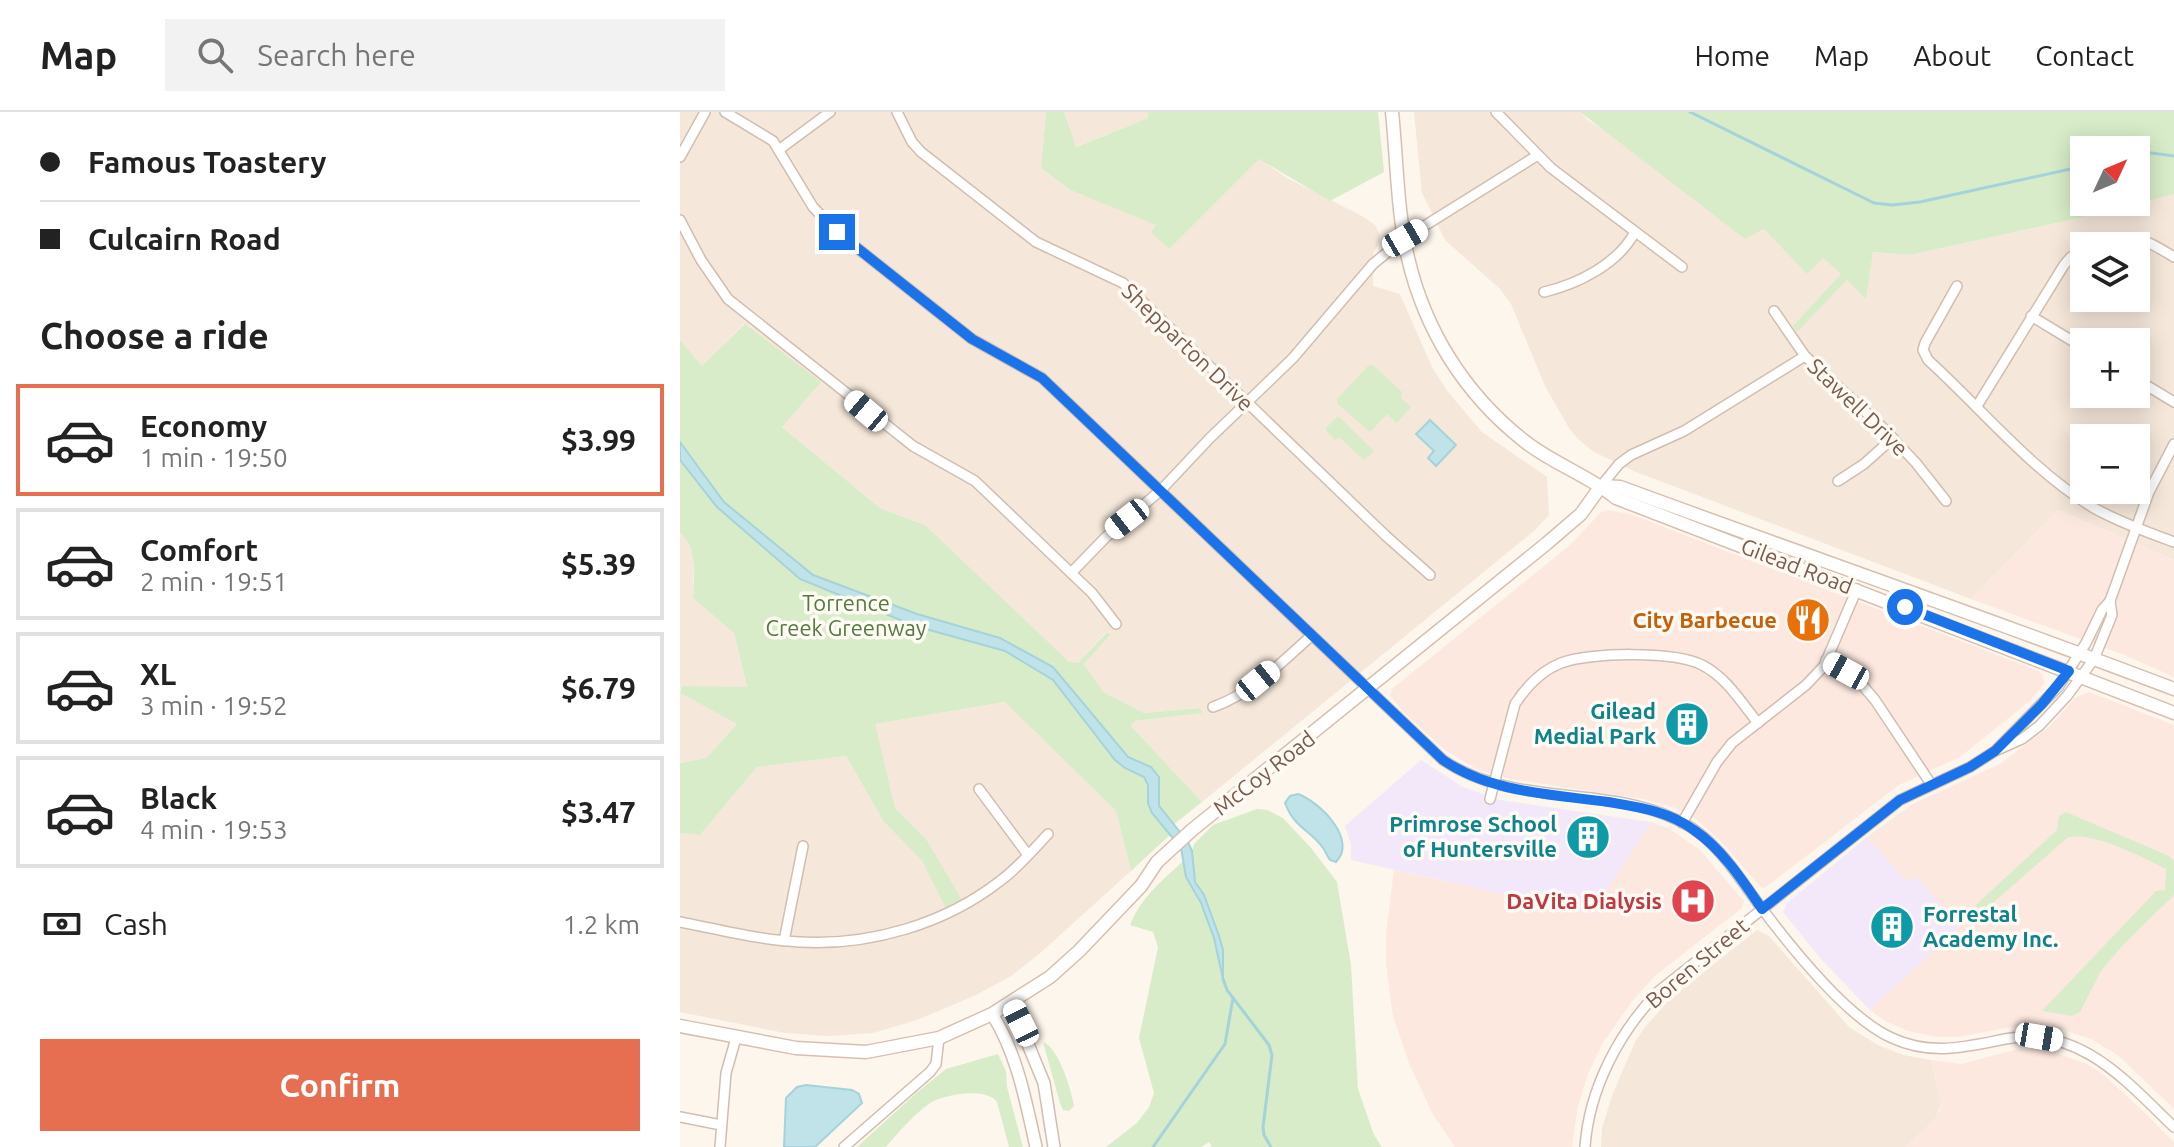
<!DOCTYPE html>
<html lang="en">
<head>
<meta charset="utf-8">
<style>
  :root { --surface:#fff; --page:#f2f2f2; --text:#222; --muted:#767676; --line:#e0e0e0; --accent:#e76f51 }
  body { margin:0; font-family:Ubuntu,sans-serif; background:var(--page); color:var(--text); height:100vh; display:flex; flex-direction:column; font-size:30px; white-space:nowrap }
  * { box-sizing:border-box; margin:0 }
  p { font-size:26px; color:var(--muted) }
  .icon { flex:none; width:44px; height:44px; fill:none; stroke:currentColor; stroke-width:2; stroke-linecap:round; stroke-linejoin:round }
  .map { position:relative; flex:1; overflow:hidden }
  .drawer { display:flex; flex-direction:column; background:var(--surface); width:680px }
  .drawer>* { flex:none }
  .top-card { display:grid; align-content:center; height:176px; padding:0 40px; background:var(--surface) }
  .needle { width:52px; rotate:46deg }
  .fabs { position:absolute; left:1390px; top:24px; display:grid; gap:16px }
  .fabs a { display:grid; place-items:center; width:80px; height:80px; border-radius:0px; background:var(--surface); box-shadow:0 4px 20px #0003; font-size:40px }
  .end { position:absolute; width:36px; height:36px; margin:-18px; border:10px solid #1a73e8; background:#fff; box-shadow:0 0 0 4px #fff }
  .from { border-radius:50% }
  .car { position:absolute; width:24px; height:48px; margin:-24px -12px; border-radius:10px; box-shadow:0 0 6px 2px #0007; background:linear-gradient(#fff 24%,#345 0 40%,#fff 0 76%,#345 0 86%,#fff 0) }
  .top-card b { display:flex; align-items:center; gap:28px; height:76px; font-size:30px }
  .top-card b+b { border-top:2px solid var(--line) }
  .top-card i { width:20px; height:20px; background:var(--text) }
  ul { padding:0; list-style:none }
  li { display:flex; align-items:center; gap:24px; height:112px; margin:0 16px 12px; padding:0 24px; border:4px solid var(--line); border-radius:0px }
  li div { flex:1 }
  li b { display:block; font-size:30px }
  li em { font-style:normal; font-weight:600 }
  li.active { border-color:var(--accent) }
  li>.icon { width:72px; height:72px; stroke-width:1.5 }
  h2 { padding:0 40px; font-size:36px; line-height:96px }
  .pay { display:flex; align-items:center; gap:20px; height:88px; padding:0 40px; font-size:30px }
  .pay p { margin-inline-start:auto }
  .primary-button { display:flex; gap:16px; margin-top:auto; padding:16px 40px }
  .primary-button a { flex:1; height:92px; border-radius:0px; background:var(--accent); color:#fff; font-size:32px; font-weight:600; line-height:92px; text-align:center }
  header { display:flex; align-items:center; gap:48px; box-sizing:border-box; height:112px; padding:0 40px; background:var(--surface); border-bottom:2px solid var(--line) }
  header strong { font-size:38px }
  nav { display:flex; gap:44px; margin-inline-start:auto; font-size:28px }
  .search { width:560px; height:72px; background:var(--page); display:flex; align-items:center; gap:20px; box-sizing:border-box; padding:0 28px; border-radius:0px; color:var(--muted); font-size:30px }
  main { display:flex; flex:1; min-height:0 }
  .map>svg:first-child { display:block }
  .residential { fill:#f5e8da; fill-rule:evenodd }
  .commercial { fill:#fde8e0 }
  .education { fill:#f3e8fa }
  .green { fill:#d8ecc9; fill-rule:evenodd }
  .water { fill:#bfe3e8; stroke:#a5d3da; stroke-width:2 }
  .lines { fill:none; stroke-linecap:round; stroke-linejoin:round }
  .stream { stroke:#a5d3da; stroke-width:3 }
  .minor-casing { stroke:#d1beb0; stroke-width:12 }
  .tertiary-casing { stroke:#d1beb0; stroke-width:14 }
  .secondary-casing { stroke:#d6c0b0; stroke-width:15 }
  .minor { stroke:#fff; stroke-width:9 }
  .tertiary { stroke:#fff; stroke-width:11 }
  .secondary { stroke:#fff; stroke-width:12 }
  .route { stroke:#1a73e8; stroke-width:10 }
  .labels { text-anchor:middle; stroke-width:7; stroke-linejoin:round; paint-order:stroke }
  .street-label { font-size:22px; fill:#7a5c4d; stroke:#fffaf3 }
  .park-label { font-size:22px; fill:#537a41; stroke:#fffaf3 }
  .food-label { font-size:22px; font-weight:bold; fill:#c56008; stroke:#fffaf3; text-anchor:end }
  .culture-label { font-size:22px; font-weight:bold; fill:#0d838f; stroke:#fffaf3; text-anchor:end }
  .health-label { font-size:22px; font-weight:bold; fill:#be3a42; stroke:#fffaf3; text-anchor:end }
</style>
</head>
<body>
<header>
<strong>Map</strong>
<div class="search"><svg class="icon" aria-label="search" viewBox="0 0 24 24"><circle cx="10" cy="10" r="6"/><path d="M15 15l6 6"/></svg>Search here</div>
<nav><a>Home</a><a>Map</a><a>About</a><a>Contact</a></nav>
</header>
<main>
<section class="drawer">
<div class="top-card">
<b><i class="from"></i>Famous Toastery</b>
<b><i></i>Culcairn Road</b>
</div>
<h2>Choose a ride</h2>
<ul>
<li class="active"><svg class="icon" aria-label="car" viewBox="0 0 24 24"><path d="M5 17H2v-5l4-1 3-4h7l3 4 3 1v5h-3M9 17h6M6 11h13"/><circle cx="7" cy="17" r="2"/><circle cx="17" cy="17" r="2"/></svg><div><b>Economy</b><p>1 min · 19:50</p></div><em>$3.99</em></li>
<li><svg class="icon" aria-label="car" viewBox="0 0 24 24"><path d="M5 17H2v-5l4-1 3-4h7l3 4 3 1v5h-3M9 17h6M6 11h13"/><circle cx="7" cy="17" r="2"/><circle cx="17" cy="17" r="2"/></svg><div><b>Comfort</b><p>2 min · 19:51</p></div><em>$5.39</em></li>
<li><svg class="icon" aria-label="car" viewBox="0 0 24 24"><path d="M5 17H2v-5l4-1 3-4h7l3 4 3 1v5h-3M9 17h6M6 11h13"/><circle cx="7" cy="17" r="2"/><circle cx="17" cy="17" r="2"/></svg><div><b>XL</b><p>3 min · 19:52</p></div><em>$6.79</em></li>
<li><svg class="icon" aria-label="car" viewBox="0 0 24 24"><path d="M5 17H2v-5l4-1 3-4h7l3 4 3 1v5h-3M9 17h6M6 11h13"/><circle cx="7" cy="17" r="2"/><circle cx="17" cy="17" r="2"/></svg><div><b>Black</b><p>4 min · 19:53</p></div><em>$3.47</em></li>
</ul>
<div class="pay"><svg class="icon" aria-label="cash" viewBox="0 0 24 24"><path d="M3 7h18v10H3z"/><circle cx="12" cy="12" r="2"/></svg>Cash<p>1.2 km</p></div>
<div class="primary-button"><a>Confirm</a></div>
</section>
<div class="map">
<svg width="1494" height="1035" viewBox="0 0 1494 1035">
  <rect width="100%" height="100%" fill="#fdf6ec"/>
  <g class="residential">
    <path d="M0 0H366L361 56 390 78 416 88 580 47 607 66 682 104 695 113 700 123V130L693 141V174L720 182 752 255 768 280 802 320 867 365 869 403 854 419 522 690 451 614 455 609 521 601 520 596 464 601 422 580 404 552 430 523 425 521 398 551H389L245 413 200 396 102 315 140 270 64 212 22 255 0 228Z"/>
    <path d="M384 0H468V6L395 35Z"/>
    <path d="M734 0H900L909 9 1084 116 1127 162 1143 145 1162 163 1114 214 1167 167 1185 186 1193 140 1230 143 1435 98 1494 82V448L1378 398 1291 487 956 360 914 340 898 327 889 316 865 274 831 192 820 177 765 128 742 81ZM1404 134H1456V186H1404ZM1404 230H1456V282H1404ZM1404 326H1456V378H1404Z"/>
    <path d="M0 420 6 426 14 446 13 486 54 521 67 576 2 574 0 578Z"/>
    <path d="M0 581 57 612 26 646 0 651Z"/>
    <path d="M326 590 436 699 451 759 358 843 331 864 294 884 237 908 193 921 148 924 105 921 0 900V721L20 723 77 655 166 644 204 710 242 749 266 796 246 727 215 696 194 612Z"/>
    <path d="M1077 818 1089 824 1169 915 1198 933 1223 943 1251 948 1261 991 1256 1006 1226 1035H921L922 1016 933 981 956 928 965 915 992 885Z"/>
  </g>
  <g class="commercial">
    <path d="M927 398 950 402 1356 558 1361 561 1365 571 1350 589 1280 645 1219 673 1086 775 1082 776 1042 731 1016 707 993 695 963 687 831 667 796 657 765 638 723 600 710 583 713 576 889 434 921 400Z"/>
    <path d="M1378 398 1494 448V565L1442 542 1291 487Z"/>
    <path d="M1409 580 1494 613V997L1439 944 1411 927 1380 917 1359 913 1326 916 1279 925H1257L1228 919 1203 908 1190 898 1280 814 1235 764 1227 770 1187 725 1233 692 1320 652 1369 615 1395 586Z"/>
    <path d="M971 710 988 716 1020 738 1064 789 1062 796 976 863 953 888 922 932 908 962 898 994 892 1035H775L752 1001 729 951 713 904 706 852V822L714 758 911 802Z"/>
    <path d="M1338 937H1365L1407 952 1425 964 1466 1002 1494 1030V1035H1226L1256 1006 1260 998 1261 991 1251 948 1281 952Z"/>
  </g>
  <g class="education">
    <path d="M741 648 783 675 820 688 971 710 911 802 671 748V732L665 714Z"/>
    <path d="M1187 725 1227 770 1235 764 1280 814 1190 898 1142 848 1103 800 1107 791Z"/>
  </g>
  <g class="green">
    <path d="M366 0H384L396 35 468 6V0H698L704 60 650 89 579 47 489 137 471 120 476 113 390 78 361 56Z"/>
    <path d="M900 0H1494V82L1435 98 1230 143 1193 140 1186 187 1167 168 1117 220 1113 214 1161 162 1143 146 1127 162 1084 117 1065 127ZM1404 38H1456V90H1404Z"/>
    <path d="M65 212 141 270 102 315 200 396 245 413 389 550 398 551 426 521 431 522 404 552 423 580 464 601 520 596 522 601 455 609 451 614 522 690 488 717 491 722 451 759 436 699 325 590 195 612 215 696 246 727 282 788 266 797 242 749 204 710 166 644 77 655 20 723 0 721V651L26 646 57 612 0 581 2 574 67 575 54 521 13 486C14 463 18 437 0 420V228L22 254Z"/>
    <path d="M689 253H693L722 280 721 286 731 295 717 311 707 302 690 320 657 291V287Z"/>
    <path d="M658 304 694 339 684 348 659 325 655 328 645 317Z"/>
    <path d="M577 697 587 698 603 706 631 736 657 770 671 853 678 977 694 1023 702 1035H532L529 1030 521 1035H426L457 1011 469 995 474 981 459 926 478 835 473 820 450 813C461 785 482 769 504 748L506 765 526 803 544 857 539 824 524 783 515 770 512 739 514 732 533 713Z"/>
    <path d="M1386 700 1489 744 1494 749V783L1444 832 1421 859 1400 900 1392 904 1362 899 1476 779 1485 778 1486 757C1463 746 1411 718 1387 726L1298 804 1280 814 1298 791 1377 718 1379 704Z"/>
    <path d="M363 930C379 936 391 978 394 994L389 999 383 998 380 991Z"/>
    <path d="M318 942 326 959 327 975 343 1035H329L317 990C307 975 266 982 252 990 238 998 216 1023 206 1035H177L234 983 266 957Z"/>
  </g>
  <g class="water">
    <path d="M750 308 776 333 756 354 748 346 754 339 736 322Z"/>
    <path d="M0 330 44 390 133 463 237 502 320 526 373 555 448 645 471 655 479 665V694L508 730 512 739 515 770 524 783 539 824 543 838V867L534 826 521 791 506 765 501 736 472 701 468 691V673L464 665 445 656 435 648 373 568 340 548 325 539 235 514 120 467 37 395 0 348Z"/>
    <path d="M618 682C640 690 678 728 656 750L650 748C647 744 646 740 643 736 631 718 614 716 605 691L610 684Z"/>
    <path d="M126 973 172 978 179 982 182 991 135 1035H104L106 986 117 975Z"/>
  </g>
  <g class="lines">
    <g class="stream">
      <path d="M1010 0 1194 91 1212 93 1240 90 1404 54"/>
      <path d="M1456 41 1464 40 1494 44"/>
      <path d="M543 867 547 878 589 933 592 943 583 1015 584 1023 591 1035"/>
      <path d="M473 1035 545 932 553 886"/>
    </g>
    <g class="minor-casing">
      <g id="minor">
        <path d="M45 0 93 29 133 95 157 120 292 227 362 266 763 648C838 699 938 669 1012 716 1041 735 1060 767 1080 794 1110 834 1167 906 1212 926 1251 944 1285 935 1325 927 1399 913 1446 969 1494 1015"/>
        <path d="M217 0 232 30 241 40 356 130 443 171 706 424 750 463"/>
        <path d="M816 0 871 56 1002 155"/>
        <path d="M100 37 150 0"/>
        <path d="M0 45 25 0"/>
        <path d="M0 108 21 148 48 187 233 334 295 369 412 481 436 512"/>
        <path d="M1424 134C1460 124 1461 125 1494 145"/>
        <path d="M1277 174 1245 231 1243 238 1248 248C1301 296 1353 360 1414 396 1439 410 1467 420 1494 430"/>
        <path d="M864 180C898 172 938 152 955 120"/>
        <path d="M1094 199 1125 244 1204 317 1236 351 1266 389"/>
        <path d="M1351 204 1404 236"/>
        <path d="M1456 267 1494 290"/>
        <path d="M1297 294 1384 153 1391 145 1404 139"/>
        <path d="M1158 369 1184 352 1213 326"/>
        <path d="M921 374 939 352 951 343 1004 319 1125 244"/>
        <path d="M391 461 426 425 481 378 529 327 613 246 693 152 725 126 858 43"/>
        <path d="M1146 548 1178 568 1195 588 1251 672"/>
        <path d="M533 595C571 582 602 550 631 524"/>
        <path d="M1317 637 1378 575 1406 531 1422 498 1430 489"/>
        <path d="M299 677 348 743"/>
        <path d="M810 687 835 592C846 575 861 559 881 551 909 540 995 539 1022 553 1046 565 1061 590 1078 611"/>
        <path d="M1002 711 1037 650 1052 631 1126 573 1144 554 1177 477"/>
        <path d="M0 810C40 818 80 828 120 830 190 834 265 812 320 769 338 756 353 738 368 722"/>
        <path d="M104 829 123 734"/>
        <path d="M0 1005 41 1013"/>
        <path d="M40 1035 46 961 56 926"/>
        <path d="M164 1035 250 960 256 952 259 926"/>
        <path d="M905 1035C909 977 939 920 979 879L1220 688 1290 655 1315 639 1342 627 1359 614 1387 584 1414 547 1432 503 1430 489 1469 380 1494 332"/>
      </g>
    </g>
    <g class="tertiary-casing">
      <g id="tertiary">
        <path d="M331 891 364 971 374 1035"/>
        <path d="M312 902C337 941 346 990 356 1035"/>
      </g>
    </g>
    <g class="secondary-casing">
      <g id="secondary">
        <path d="M712 0C717 48 717 99 728 146 745 219 785 282 843 328 871 351 908 363 936 386L1494 601"/>
        <path d="M921 374 940 375C1125 443 1310 507 1494 577"/>
        <path d="M0 914 116 936 186 940 259 926 312 902 370 865 399 839 461 774 477 750 512 718 866 432 901 402 921 374"/>
      </g>
    </g>
    <use href="#minor" class="minor"/>
    <use href="#tertiary" class="tertiary"/>
    <use href="#secondary" class="secondary"/>
  </g>
  <g class="lines">
    <path class="route" d="M157 120 292 227 362 266 763 648C811 681 871 682 928 690 958 695 988 699 1014 718 1042 737 1063 769 1082 797L1220 688 1290 655 1315 639 1362 592 1389 559 1225 495"/>
  </g>
  <defs>
    <g id="restaurant-disc" transform="scale(2.3)"><circle r="9.5" fill="#e8710a" stroke="#fffaf3"/><path d="M-5-6h1v4h1v-4h1v4h1v-4h1v5L-1.5 .5V6h-2V.5L-5-1ZM5-6V6H3V1.5H1.5Q1.5-4 5-6Z" fill="#fff"/></g>
    <g id="building-disc" transform="scale(2.3)"><circle r="9.5" fill="#0f9aa8" stroke="#fffaf3"/><path d="M-4-6H4V6H1V3H-1V6H-4ZM-2.5-4.3h1.7v1.8h-1.7ZM.8-4.3h1.7v1.8H.8ZM-2.5-1h1.7V.8h-1.7ZM.8-1h1.7V.8H.8Z" fill="#fff"/></g>
    <g id="hospital-disc" transform="scale(2.3)"><circle r="9.5" fill="#e0444e" stroke="#fffaf3"/><path d="M-5-5h3v3.5h4V-5h3V5h-3V1.5h-4V5h-3Z" fill="#fff"/></g>
  </defs>
  <g fill-rule="evenodd">
    <use href="#restaurant-disc" x="1128" y="508"/>
    <use href="#building-disc" x="1007" y="612"/>
    <use href="#building-disc" x="908" y="725"/>
    <use href="#hospital-disc" x="1013" y="789"/>
    <use href="#building-disc" x="1212" y="815"/>
  </g>
  <g class="labels">
    <g class="street-label">
      <text transform="translate(508 235) rotate(44)" y="8">Shepparton Drive</text>
      <text transform="translate(1178 295) rotate(44)" y="8">Stawell Drive</text>
      <text transform="translate(1117 454) rotate(21)" y="8">Gilead Road</text>
      <text transform="translate(584 661) rotate(-38)" y="8">McCoy Road</text>
      <text transform="translate(1017 851) rotate(-40)" y="8">Boren Street</text>
    </g>
    <g class="park-label">
      <text x="166" y="499">Torrence<tspan x="166" dy="25">Creek Greenway</tspan></text>
    </g>
    <g class="food-label">
      <text x="1097" y="516">City Barbecue</text>
    </g>
    <g class="culture-label">
      <text x="976" y="607">Gilead<tspan x="976" dy="25">Medial Park</tspan></text>
      <text x="877" y="720">Primrose School<tspan x="877" dy="25">of Huntersville</tspan></text>
      <text x="1243" y="810" text-anchor="start">Forrestal<tspan x="1243" dy="25">Academy Inc.</tspan></text>
    </g>
    <g class="health-label">
      <text x="982" y="797">DaVita Dialysis</text>
    </g>
  </g>
</svg>
<div class="fabs">
<a><svg class="needle" viewBox="-14 -14 28 28"><path d="M0-13l5 13h-10z" fill="#e53935"/><path d="M0 13l5-13h-10z" fill="#767676"/></svg></a>
<a><svg class="icon" aria-label="layers" viewBox="0 0 24 24"><path d="M12 4l9 5-9 5-9-5zM3 14l9 5 9-5"/></svg></a>
<a>+</a>
<a>−</a>
</div>
<i class="end from" style="left:1225px;top:495px"></i>
<i class="end" style="left:157px;top:120px"></i>
<i class="car" style="left:725px;top:126px;rotate:60deg"></i>
<i class="car" style="left:186px;top:299px;rotate:310deg"></i>
<i class="car" style="left:447px;top:407px;rotate:232deg"></i>
<i class="car" style="left:1166px;top:559px;rotate:299deg"></i>
<i class="car" style="left:578px;top:569px;rotate:51deg"></i>
<i class="car" style="left:341px;top:911px;rotate:334deg"></i>
<i class="car" style="left:1359px;top:925px;rotate:100deg"></i>
</div>
</main>
</body>
</html>
